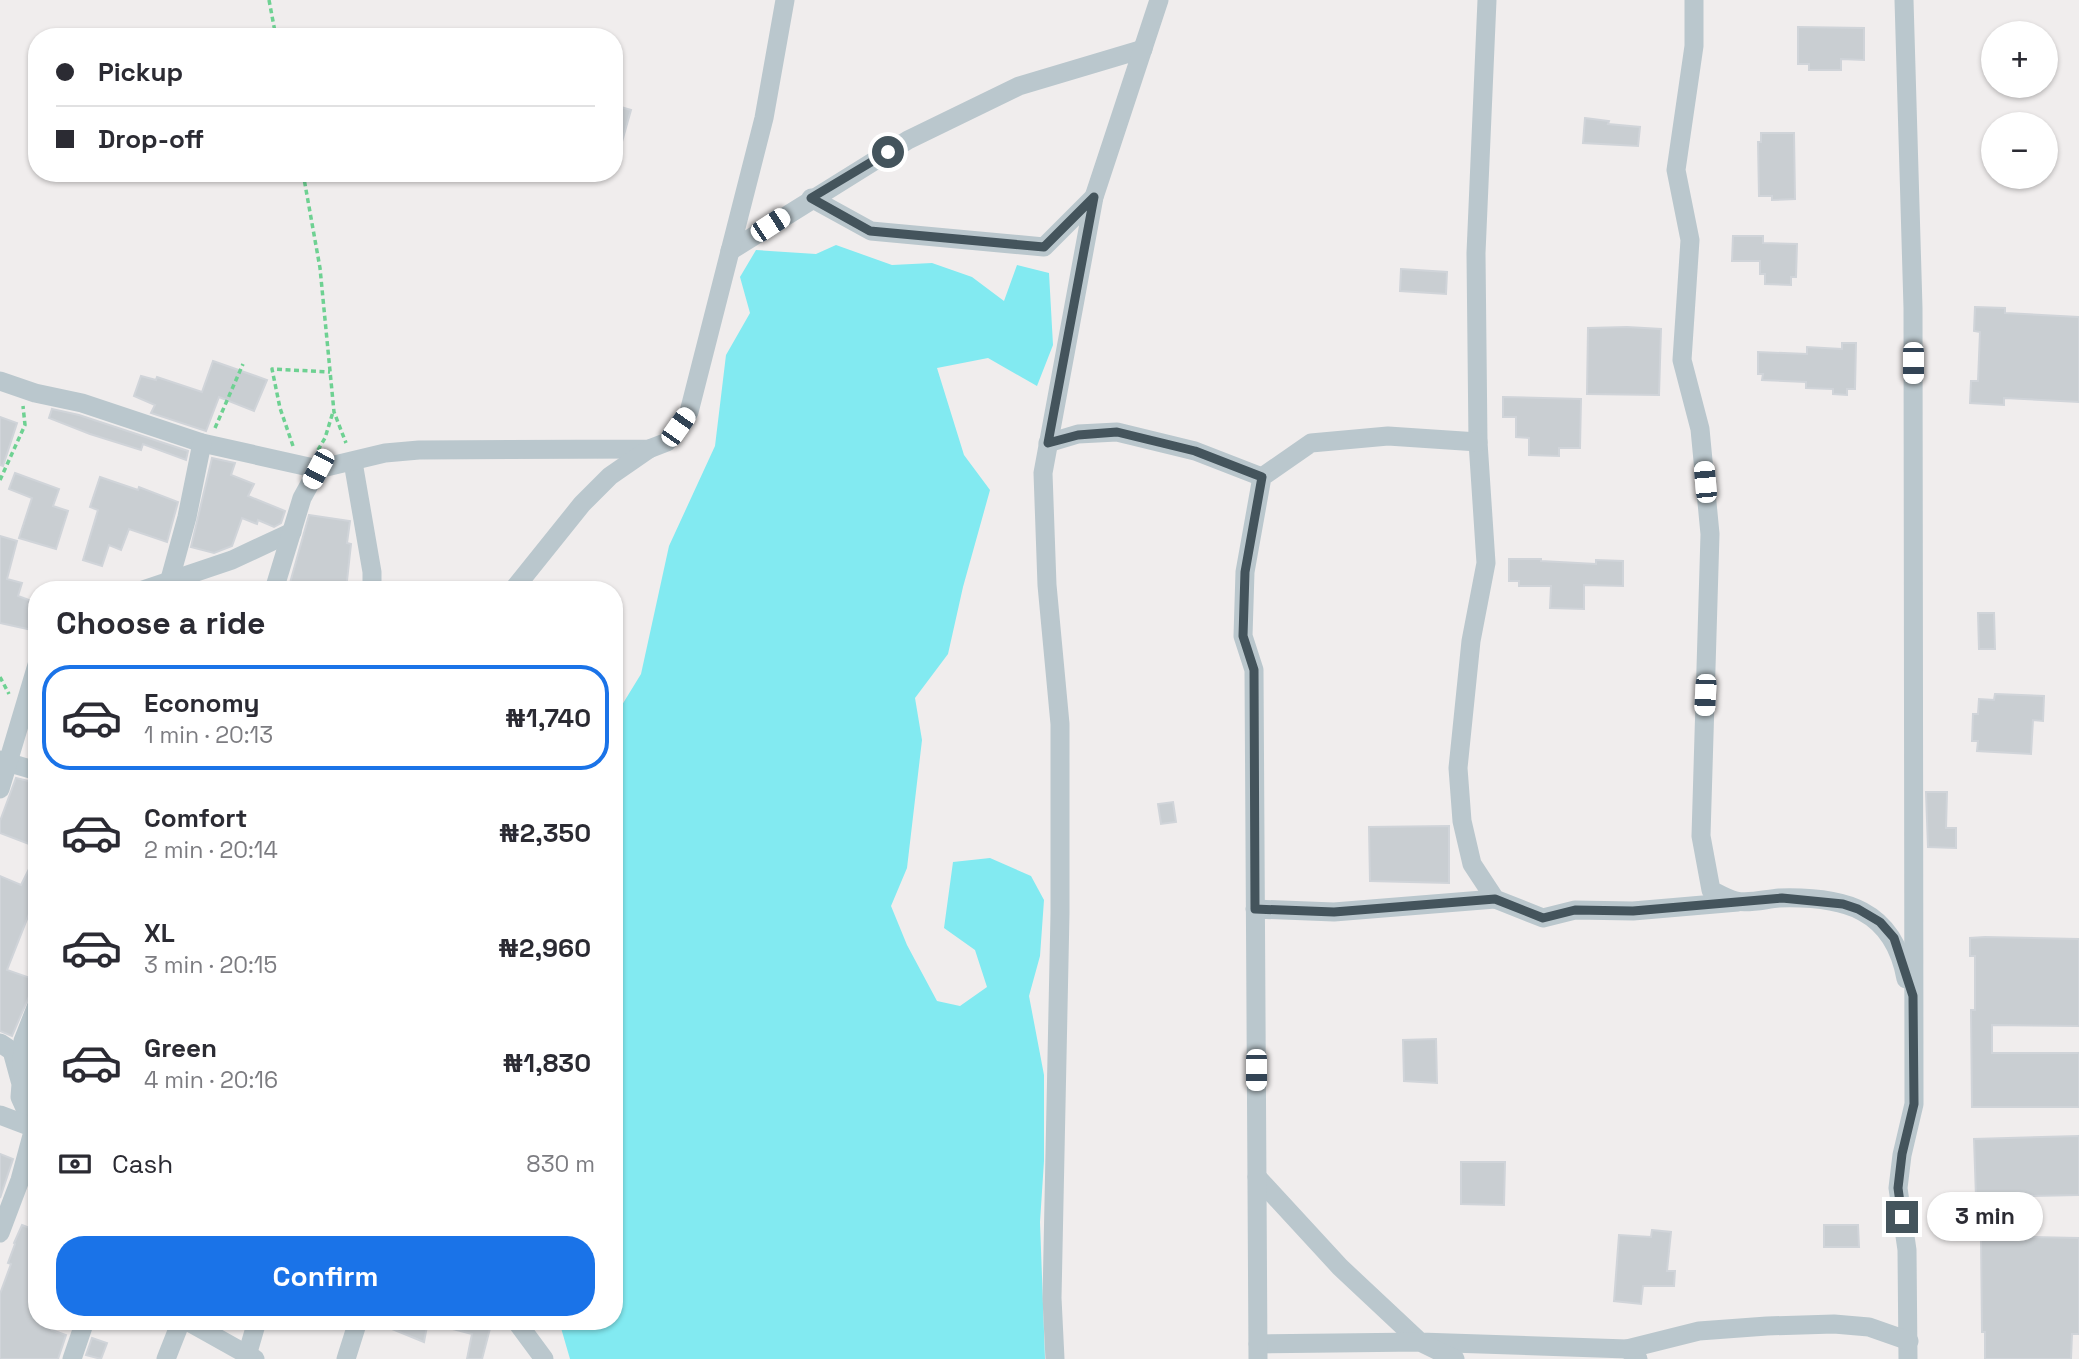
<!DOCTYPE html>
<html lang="en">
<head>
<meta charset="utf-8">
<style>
  :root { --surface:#fff; --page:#f7f7f7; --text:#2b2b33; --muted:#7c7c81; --line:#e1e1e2; --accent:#1a73e8 }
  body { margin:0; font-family:"Space Grotesk",sans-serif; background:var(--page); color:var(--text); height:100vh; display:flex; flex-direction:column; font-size:26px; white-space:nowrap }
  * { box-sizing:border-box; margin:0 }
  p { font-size:23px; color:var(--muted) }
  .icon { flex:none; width:38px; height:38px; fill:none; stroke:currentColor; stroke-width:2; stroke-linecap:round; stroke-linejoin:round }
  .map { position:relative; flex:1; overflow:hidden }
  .side { position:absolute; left:28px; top:581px; width:595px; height:749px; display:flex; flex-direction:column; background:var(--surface); border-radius:28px; box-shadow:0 2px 5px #0004 }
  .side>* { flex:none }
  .top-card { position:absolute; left:28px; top:28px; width:595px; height:154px; border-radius:28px; box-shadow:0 2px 5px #0004; display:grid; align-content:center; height:154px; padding:0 28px; background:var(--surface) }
  .fabs { position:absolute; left:1981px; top:21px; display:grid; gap:14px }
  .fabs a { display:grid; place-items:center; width:77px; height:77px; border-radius:50%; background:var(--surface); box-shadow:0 2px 5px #0004; font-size:35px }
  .end { position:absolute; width:32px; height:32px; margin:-16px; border:9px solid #44545c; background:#fff; box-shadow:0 0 0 4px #fff }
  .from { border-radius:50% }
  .bubble { position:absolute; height:49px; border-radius:24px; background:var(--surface); box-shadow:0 2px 5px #0004; font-size:23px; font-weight:700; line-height:49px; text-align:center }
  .car { position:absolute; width:21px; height:42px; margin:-21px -10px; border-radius:9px; box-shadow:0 0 5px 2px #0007; background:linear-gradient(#fff 24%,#345 0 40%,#fff 0 76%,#345 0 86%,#fff 0) }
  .top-card b { display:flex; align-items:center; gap:24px; height:66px; font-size:26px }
  .top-card b+b { border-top:2px solid var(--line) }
  .top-card i { width:18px; height:18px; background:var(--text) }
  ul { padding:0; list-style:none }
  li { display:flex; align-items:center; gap:21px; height:105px; margin:0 14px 10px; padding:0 14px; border:4px solid transparent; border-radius:28px }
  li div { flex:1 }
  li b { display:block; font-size:26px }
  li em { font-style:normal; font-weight:700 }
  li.selected { border-color:var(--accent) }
  li>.icon { width:63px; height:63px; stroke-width:1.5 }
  h2 { padding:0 28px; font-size:32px; line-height:84px }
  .pay { display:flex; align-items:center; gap:18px; height:77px; padding:0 28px; font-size:26px }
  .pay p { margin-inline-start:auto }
  .cta { display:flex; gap:14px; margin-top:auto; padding:14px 28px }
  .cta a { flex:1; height:80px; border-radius:28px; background:var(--accent); color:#fff; font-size:28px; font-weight:700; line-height:80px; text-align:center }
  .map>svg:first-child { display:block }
  .water { fill:#82eaf1 }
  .building { fill:#c9ced2; stroke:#d0d4d9; stroke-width:2 }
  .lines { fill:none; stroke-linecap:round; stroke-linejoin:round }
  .path { stroke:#6ed192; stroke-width:3.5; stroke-dasharray:5 3.5; stroke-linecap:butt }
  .minor { stroke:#bac7cd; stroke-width:19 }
  .route { stroke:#44545c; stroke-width:9 }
</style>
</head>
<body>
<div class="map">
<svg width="2079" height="1359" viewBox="0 0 2079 1359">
  <rect width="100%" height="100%" fill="#f0eded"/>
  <path class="water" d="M836 245 892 265 932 263 972 277 1004 301 1017 265 1049 273 1053 345 1037 386 988 358 937 368 964 455 990 490 963 587 948 654 915 698 922 740 907 868 891 906 907 945 937 1001 960 1006 987 987 975 950 944 928 953 862 990 858 1031 876 1044 900 1040 956 1029 996 1044 1075V1161L1040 1222 1045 1359H570L559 1321H614V718L641 674 669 546 715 446 726 355 750 313 740 277 756 250 816 254Z"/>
  <g class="building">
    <path d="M1798 27 1864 28V60L1841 59V70H1809V64H1798Z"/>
    <path d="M614 105 631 110 618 156 614 155Z"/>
    <path d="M1585 118 1609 121 1608 124 1640 127 1638 146 1583 143Z"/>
    <path d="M1761 133H1794L1795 199 1772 200V196H1759L1758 142H1761Z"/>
    <path d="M1733 236H1763V243L1797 244 1796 277H1791V285L1765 284V274H1760V261H1732Z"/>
    <path d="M1401 269 1447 272 1446 294 1400 291Z"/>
    <path d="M1975 307 2005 308V313L2079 317V402L2004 398V405L1970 403 1971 381H1978L1980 332 1974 331Z"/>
    <path d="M1627 327 1661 329 1659 395 1587 394 1588 328Z"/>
    <path d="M1842 343H1856L1855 389H1847V395L1833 394V389L1806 388V382L1762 380 1763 374H1758V352L1807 354V347L1842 349Z"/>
    <path d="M213 361 267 380 254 411 219 397 206 431 151 413 155 405 134 396 141 376 156 380 157 377 202 392Z"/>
    <path d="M1503 397 1581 399 1580 448H1559V456L1529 455V438L1516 437V417H1503Z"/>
    <path d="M52 409 79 415 188 451 186 460 143 444 141 450 90 434 49 418Z"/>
    <path d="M0 417 17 423 3 466 0 465Z"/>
    <path d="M212 458 235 463 231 475 254 484 248 496 285 511 281 523 274 527 258 520 257 524 242 518 232 546 214 553 191 547Z"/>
    <path d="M15 473 59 489 53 506 68 511 56 549 19 538 32 498 9 489Z"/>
    <path d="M100 477 138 490 139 487 178 502 167 542 129 529 121 550 109 545 102 566 83 560 98 510 90 507Z"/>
    <path d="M309 515 350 521 347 543 351 544 346 590H288Z"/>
    <path d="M0 536 17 541 7 579 22 583 18 596 37 603 32 630 0 623Z"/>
    <path d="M1509 559H1541V561L1596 564V560L1623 561V586L1584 585V609L1550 608 1551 586H1519V581H1509Z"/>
    <path d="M1978 613H1994L1995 649H1979Z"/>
    <path d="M1995 694 2044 696 2043 721 2033 720 2031 754 1977 751 1978 741H1972L1973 714H1978L1979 699 1994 700Z"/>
    <path d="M16 778 37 783V847L0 833V821Z"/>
    <path d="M1926 792H1947L1946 828H1956V848L1928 847Z"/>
    <path d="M1173 802 1176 822 1161 824 1158 804Z"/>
    <path d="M1449 826V883L1370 881 1369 827Z"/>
    <path d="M37 853V905L33 904 7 970 36 980 12 1036 0 1031V876L21 885Z"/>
    <path d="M1985 937 2079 939V1026L1992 1025V1053H2079V1107H1972L1971 1010H1975V956H1970V938Z"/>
    <path d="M1436 1039 1437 1083 1404 1081 1403 1040Z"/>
    <path d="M2079 1136V1195L1976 1197 1974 1139Z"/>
    <path d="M0 1154 13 1159 0 1198Z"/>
    <path d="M1461 1162H1505L1504 1205 1461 1204Z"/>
    <path d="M22 1225 37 1231V1293L30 1308 37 1310V1321H55L52 1330 66 1335 58 1359H0V1294L11 1264 8 1263 15 1244 14 1243Z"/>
    <path d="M1824 1225H1858L1859 1247H1824Z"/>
    <path d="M1652 1230 1671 1232 1667 1271H1675L1674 1286H1643L1641 1304 1614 1301 1619 1235 1651 1237Z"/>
    <path d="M1981 1236 2079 1238V1334H2072L2071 1359H1985V1332H1982Z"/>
    <path d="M375 1321H428L424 1342 375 1322Z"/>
    <path d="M441 1321H492L482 1359H467L472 1334 441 1326Z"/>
    <path d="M92 1338 107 1343 101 1359 86 1355Z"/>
  </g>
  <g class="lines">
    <g class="path">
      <path d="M269 0 276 37"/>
      <path d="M303 173 320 268 334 412 346 443"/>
      <path d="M215 428 243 364"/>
      <path d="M293 446 280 408 272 369 330 372"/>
      <path d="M318 450 325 438 333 412"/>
      <path d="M0 480 25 425 23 406"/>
      <path d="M0 677 9 694"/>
    </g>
    <g class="minor">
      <path d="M1487 0 1476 253 1478 442 1486 563 1471 641 1458 768 1462 821 1472 864 1495 899 1543 918 1575 910 1633 911 1738 902"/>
      <path d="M1694 0V46L1676 170 1690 240 1682 360 1700 429 1710 534 1701 836 1711 890C1719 894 1727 899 1736 901 1749 904 1766 899 1779 898 1844 896 1894 909 1906 979"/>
      <path d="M1904 0 1913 308 1914 1104 1902 1155 1898 1188 1907 1250 1908 1359"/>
      <path d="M811 198 871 231 1044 247 1094 197"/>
      <path d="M730 251 908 140 1019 86 1143 49"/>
      <path d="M0 381 35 393 82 403 202 443 318 469"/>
      <path d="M1048 443 1078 434 1117 432 1195 451 1262 477"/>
      <path d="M353 462 372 572V590"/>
      <path d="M143 590 232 560 292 532"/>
      <path d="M167 590 187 517 202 443"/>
      <path d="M274 590 302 498 318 469 385 453 419 450 649 449 667 442 689 412 764 118 785 0"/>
      <path d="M513 590 582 504 610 476 649 449"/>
      <path d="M0 760 37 771"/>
      <path d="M0 789 37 665"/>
      <path d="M1255 909 1334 912 1495 899"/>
      <path d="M0 1043 12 1051 21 1084 20 1097 34 1128 20 1180 0 1233"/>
      <path d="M22 1068 23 1041 37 1005"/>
      <path d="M0 1115 37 1129"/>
      <path d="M1257 1177 1340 1267 1420 1342 1627 1349 1638 1359"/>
      <path d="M187 1321 255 1359"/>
      <path d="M516 1321 544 1359"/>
      <path d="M1258 1344 1420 1342 1455 1359"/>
      <path d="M1627 1349 1699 1331 1767 1326 1834 1324 1869 1327 1909 1341"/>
      <path d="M72 1359 85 1321"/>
      <path d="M166 1359 181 1321"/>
      <path d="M246 1359 257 1321"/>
      <path d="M346 1359 358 1321"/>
      <path d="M1055 1359 1052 1298 1060 913V724L1047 585 1043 473 1094 197 1159 0"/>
      <path d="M1258 1359 1254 670 1243 636 1245 572 1262 477 1311 443 1388 436 1478 442"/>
    </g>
  </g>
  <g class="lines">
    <path class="route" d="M888 152 811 198 870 231 1044 247 1094 197 1048 443 1078 435 1117 432 1195 451 1262 477 1245 572 1243 636 1254 670 1255 909 1334 912 1495 899 1543 918 1575 910 1633 911 1782 898 1843 904 1858 909 1880 922 1894 938 1913 996 1914 1104 1902 1154 1898 1188 1902 1217"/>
  </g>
</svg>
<div class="fabs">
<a>+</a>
<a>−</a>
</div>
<i class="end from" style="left:888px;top:152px"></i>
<i class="end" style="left:1902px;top:1217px"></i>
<div class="bubble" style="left:1927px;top:1192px;width:116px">3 min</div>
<i class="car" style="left:770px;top:225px;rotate:57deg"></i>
<i class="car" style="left:1913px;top:363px;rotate:180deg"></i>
<i class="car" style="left:678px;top:427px;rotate:35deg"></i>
<i class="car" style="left:318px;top:469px;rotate:208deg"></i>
<i class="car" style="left:1705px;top:482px;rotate:355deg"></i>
<i class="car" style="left:1705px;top:695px;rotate:183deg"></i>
<i class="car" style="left:1256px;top:1070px;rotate:180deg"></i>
<div class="top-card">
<b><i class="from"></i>Pickup</b>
<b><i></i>Drop-off</b>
</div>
<section class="side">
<h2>Choose a ride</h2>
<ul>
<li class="selected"><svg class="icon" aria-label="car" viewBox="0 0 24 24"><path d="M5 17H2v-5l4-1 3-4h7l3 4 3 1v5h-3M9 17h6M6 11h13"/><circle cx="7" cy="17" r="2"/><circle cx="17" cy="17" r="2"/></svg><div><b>Economy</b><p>1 min · 20:13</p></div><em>₦1,740</em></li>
<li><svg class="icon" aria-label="car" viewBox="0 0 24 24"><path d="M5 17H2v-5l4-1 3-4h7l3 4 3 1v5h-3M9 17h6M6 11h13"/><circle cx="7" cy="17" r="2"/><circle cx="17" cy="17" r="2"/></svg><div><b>Comfort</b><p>2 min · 20:14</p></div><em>₦2,350</em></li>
<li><svg class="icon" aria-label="car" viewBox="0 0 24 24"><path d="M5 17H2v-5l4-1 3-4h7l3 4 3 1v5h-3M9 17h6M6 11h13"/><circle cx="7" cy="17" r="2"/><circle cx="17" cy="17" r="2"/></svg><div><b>XL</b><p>3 min · 20:15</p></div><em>₦2,960</em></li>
<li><svg class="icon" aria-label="car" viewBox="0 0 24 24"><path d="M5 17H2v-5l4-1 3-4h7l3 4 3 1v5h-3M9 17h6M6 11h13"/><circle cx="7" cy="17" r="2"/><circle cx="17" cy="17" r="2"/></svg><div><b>Green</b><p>4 min · 20:16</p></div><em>₦1,830</em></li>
</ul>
<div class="pay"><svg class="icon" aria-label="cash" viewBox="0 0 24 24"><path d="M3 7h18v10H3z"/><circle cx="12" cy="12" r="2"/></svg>Cash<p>830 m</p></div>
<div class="cta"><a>Confirm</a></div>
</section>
</div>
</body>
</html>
